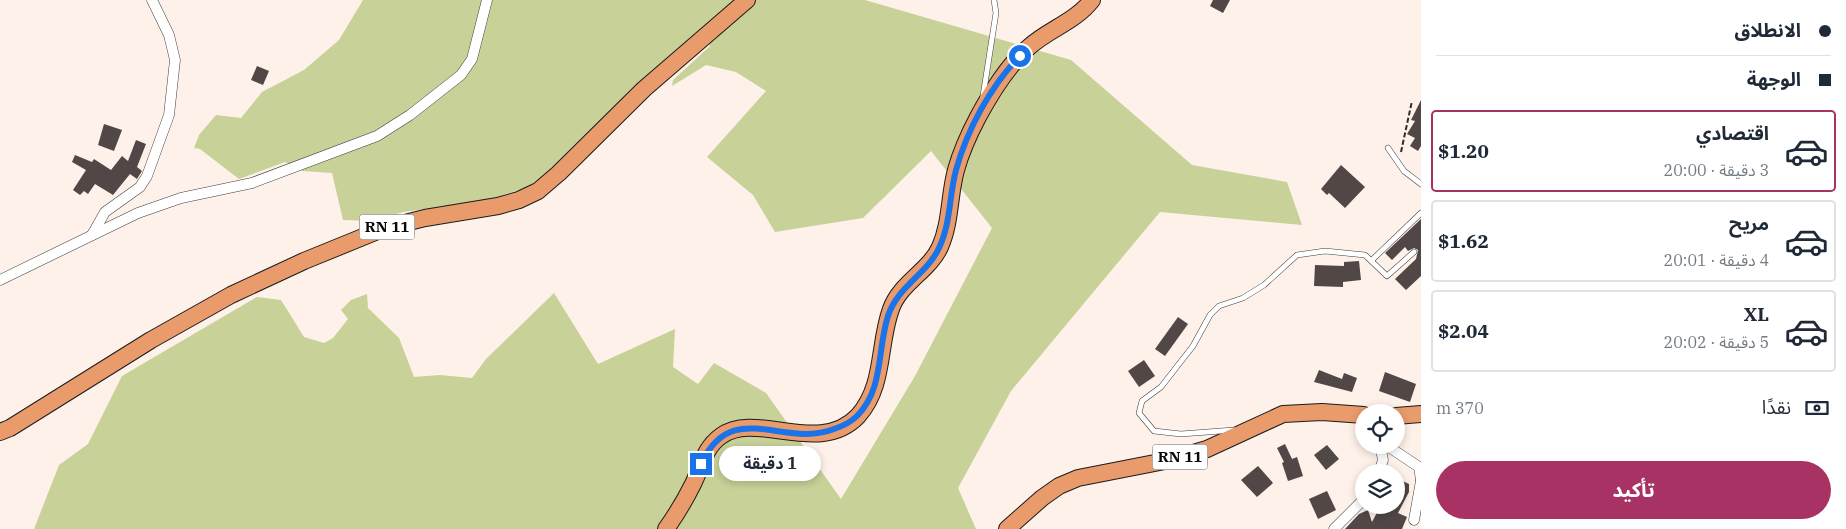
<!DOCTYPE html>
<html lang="ar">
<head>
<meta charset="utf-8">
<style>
  :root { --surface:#fff; --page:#f2f2f3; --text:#1f2937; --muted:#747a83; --line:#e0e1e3; --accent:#a93265 }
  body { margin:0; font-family:"IBM Plex Serif","Noto Sans Arabic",serif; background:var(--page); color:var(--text); direction:rtl; height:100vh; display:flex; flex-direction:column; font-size:19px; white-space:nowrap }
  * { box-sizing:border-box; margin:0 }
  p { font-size:16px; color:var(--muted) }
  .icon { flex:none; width:28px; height:28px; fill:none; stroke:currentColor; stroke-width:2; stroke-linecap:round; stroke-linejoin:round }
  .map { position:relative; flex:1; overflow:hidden; direction:ltr }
  .drawer { display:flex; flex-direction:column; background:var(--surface); width:425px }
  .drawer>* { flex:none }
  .top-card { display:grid; align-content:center; height:110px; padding:0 15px; background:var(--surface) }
  .fabs { position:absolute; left:1355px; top:404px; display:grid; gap:10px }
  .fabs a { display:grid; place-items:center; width:50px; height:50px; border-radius:50%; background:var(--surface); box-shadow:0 2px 8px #0003; font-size:25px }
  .end { position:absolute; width:22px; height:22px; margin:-11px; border:6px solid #1a73e8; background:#fff; box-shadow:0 0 0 2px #fff }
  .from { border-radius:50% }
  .bubble { position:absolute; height:35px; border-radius:18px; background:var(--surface); box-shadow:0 2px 8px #0003; font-size:16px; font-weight:700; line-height:35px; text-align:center; direction:rtl }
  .top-card b { display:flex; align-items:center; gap:18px; height:48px; font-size:19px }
  .top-card b+b { border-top:1px solid var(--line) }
  .top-card i { width:12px; height:12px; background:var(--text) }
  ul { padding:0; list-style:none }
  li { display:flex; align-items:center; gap:15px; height:82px; margin:0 10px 8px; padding:0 5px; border:2px solid var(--line); border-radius:5px }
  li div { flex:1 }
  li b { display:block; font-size:19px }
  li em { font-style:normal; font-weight:700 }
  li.on { border-color:var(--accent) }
  li>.icon { width:45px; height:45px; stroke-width:1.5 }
  .pay { display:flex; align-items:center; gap:12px; height:55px; padding:0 15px; font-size:19px }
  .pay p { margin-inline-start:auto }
  .cta { display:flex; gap:10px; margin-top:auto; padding:10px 15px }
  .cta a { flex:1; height:58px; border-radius:30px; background:var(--accent); color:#fff; font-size:20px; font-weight:700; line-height:58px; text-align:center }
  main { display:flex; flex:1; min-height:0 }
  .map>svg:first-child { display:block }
  .forest { fill:#c7d198 }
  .building { fill:#514747 }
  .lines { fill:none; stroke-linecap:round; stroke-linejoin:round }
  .service-casing { stroke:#3d3d3d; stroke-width:6 }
  .minor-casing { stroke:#3d3d3d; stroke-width:11 }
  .primary-casing { stroke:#1b1b1b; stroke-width:18 }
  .path { stroke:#2c2c2c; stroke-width:2; stroke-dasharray:5 2.5; stroke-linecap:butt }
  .service { stroke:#fff; stroke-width:5 }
  .minor { stroke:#fff; stroke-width:10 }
  .primary { stroke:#e99b6c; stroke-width:16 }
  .route { stroke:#1a73e8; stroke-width:6 }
  .labels { text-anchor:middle; stroke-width:5; stroke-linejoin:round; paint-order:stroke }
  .shield { fill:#fff; stroke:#545454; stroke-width:1 }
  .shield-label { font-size:15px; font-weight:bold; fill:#0a0a0a }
</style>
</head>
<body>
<main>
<section class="drawer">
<div class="top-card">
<b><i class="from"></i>الانطلاق</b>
<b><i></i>الوجهة</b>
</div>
<ul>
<li class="on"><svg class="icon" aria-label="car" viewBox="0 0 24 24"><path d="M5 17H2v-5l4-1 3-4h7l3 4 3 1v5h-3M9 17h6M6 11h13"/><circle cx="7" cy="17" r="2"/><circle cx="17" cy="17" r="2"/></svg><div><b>اقتصادي</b><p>3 دقيقة · 20:00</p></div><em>$1.20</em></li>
<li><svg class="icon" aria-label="car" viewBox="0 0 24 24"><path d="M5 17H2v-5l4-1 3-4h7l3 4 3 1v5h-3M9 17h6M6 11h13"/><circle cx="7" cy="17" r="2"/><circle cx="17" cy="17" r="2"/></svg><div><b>مريح</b><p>4 دقيقة · 20:01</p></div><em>$1.62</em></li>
<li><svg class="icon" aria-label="car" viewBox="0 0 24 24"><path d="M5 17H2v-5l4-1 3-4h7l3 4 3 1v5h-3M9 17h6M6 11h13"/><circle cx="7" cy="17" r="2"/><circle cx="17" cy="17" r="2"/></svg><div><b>XL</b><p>5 دقيقة · 20:02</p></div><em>$2.04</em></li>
</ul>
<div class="pay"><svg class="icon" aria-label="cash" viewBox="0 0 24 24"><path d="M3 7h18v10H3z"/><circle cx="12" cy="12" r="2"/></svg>نقدًا<p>370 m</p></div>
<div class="cta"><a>تأكيد</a></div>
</section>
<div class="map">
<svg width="1421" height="529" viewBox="0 0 1421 529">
  <rect width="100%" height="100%" fill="#fdf1e9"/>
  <path class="forest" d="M363 0H865L1071 60 1192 165 1287 182 1302 225 1160 212 1011 391 958 488 976 529H34L59 465 88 444 122 376 257 297 281 300 304 337 324 343 333 338 348 319 341 310 351 300 367 294 368 308 399 338 414 377 440 375 472 378 486 359 554 293 598 364 675 329 673 367 698 384 714 363 766 393 841 499 915 376 992 228 931 151 863 218 775 232 753 195 707 157 766 91 736 72 706 65 672 86 673 80 710 46 704 28 561 163 528 187 482 202 403 212 372 221 343 220 332 173 303 171 285 162 239 179 200 149 194 148 199 135 216 115 241 118 262 92 304 70 339 40Z"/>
  <g class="building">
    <path d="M1213 0H1230L1223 13 1210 6Z"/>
    <path d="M257 66 269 71 263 85 251 80Z"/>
    <path d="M1421 100V146L1418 151 1410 146 1415 138 1407 134 1415 121 1411 120Z"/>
    <path d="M104 124 122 130 114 151 98 145Z"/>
    <path d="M136 140 146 144 137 167 142 171 137 179 130 174 113 195 95 184 88 194 84 191 80 195 73 190 86 170 72 162 75 155 92 162 94 159 111 170 122 156 128 161Z"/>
    <path d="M1341 165 1365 187 1345 208 1329 193 1327 195 1321 189Z"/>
    <path d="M1421 219V276L1406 290 1395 279 1416 259 1418 250 1414 248 1408 251 1405 247 1392 260 1385 253Z"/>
    <path d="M1359 261 1361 280 1343 282V287L1314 286 1315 265 1344 266V262Z"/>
    <path d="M1178 317 1188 324 1165 356 1155 349Z"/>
    <path d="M1144 360 1155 376 1139 387 1128 371Z"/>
    <path d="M1319 370 1342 379 1344 373 1357 378 1352 392 1314 382Z"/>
    <path d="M1385 372 1416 384 1410 402 1379 391Z"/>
    <path d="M1285 444 1292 459 1297 457 1303 476 1288 481 1282 463 1284 462 1277 448Z"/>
    <path d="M1327 445 1339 459 1326 470 1314 455Z"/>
    <path d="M1258 466 1273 483 1257 497 1241 480Z"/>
    <path d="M1396 478 1409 484V492L1398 513 1407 517 1402 529H1345L1359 514 1368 510 1372 522 1381 505H1396Z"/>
    <path d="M1327 491 1336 510 1318 519 1309 499Z"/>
  </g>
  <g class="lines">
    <g class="service-casing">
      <g id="service">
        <path d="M983 96 996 13 994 0"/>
        <path d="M1388 148 1404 171 1421 184"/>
        <path d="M1372 260 1421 213"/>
        <path d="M1234 430 1181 434 1154 431 1139 413 1142 401 1161 387 1193 346 1210 315 1219 306 1243 298 1264 285 1297 255 1325 251 1365 255 1387 276 1414 252"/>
      </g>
    </g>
    <g class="minor-casing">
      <g id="minor">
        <path d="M92 235 105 212 140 187 147 176 169 115 175 60 169 35 152 0"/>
        <path d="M0 280 138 213 181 198 252 183 377 136 410 115 461 75 472 59 487 0"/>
        <path d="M1386 445 1419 467 1421 480"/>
        <path d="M1379 472 1383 460 1380 445"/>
        <path d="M1414 520 1421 481"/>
        <path d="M1334 529 1364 499"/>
      </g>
    </g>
    <g class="primary-casing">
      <g id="primary">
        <path d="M1396 416 1421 414"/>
        <path d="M0 432 10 428 151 340 231 295 304 261 385 228 425 218 498 206 519 200 538 191 559 173 644 89 747 0"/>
        <path d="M666 529C676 515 685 500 693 484 702 466 704 448 721 436 756 410 819 457 858 416 885 386 878 344 891 309 900 283 929 271 940 247 951 222 949 195 956 170 961 152 969 134 978 117 991 93 1007 66 1029 47 1049 29 1075 22 1092 0"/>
        <path d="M1007 529 1042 498 1059 486 1078 478 1170 460 1207 449 1283 414 1322 412 1364 415"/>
      </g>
    </g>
    <path class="path" d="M1401 152 1412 101"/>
    <use href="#service" class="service"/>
    <use href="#minor" class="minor"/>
    <use href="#primary" class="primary"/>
  </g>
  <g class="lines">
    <path class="route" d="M701 464C732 397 783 449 834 429 843 426 851 422 857 416 884 389 877 350 888 316 897 287 927 274 939 248 951 223 949 196 956 170 967 130 991 85 1020 56"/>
  </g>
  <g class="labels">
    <g class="shield">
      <rect x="359.5" y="214.5" width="55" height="25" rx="4"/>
      <rect x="1152.5" y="444.5" width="55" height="25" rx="4"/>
    </g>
    <g class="shield-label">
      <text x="387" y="232">RN 11</text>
      <text x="1180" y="462">RN 11</text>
    </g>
  </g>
</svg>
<div class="fabs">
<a><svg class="icon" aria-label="locate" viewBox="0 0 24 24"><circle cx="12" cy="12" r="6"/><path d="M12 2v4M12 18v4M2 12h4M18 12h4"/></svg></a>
<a><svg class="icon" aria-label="layers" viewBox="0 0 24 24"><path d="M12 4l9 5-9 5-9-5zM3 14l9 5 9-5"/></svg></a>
</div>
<i class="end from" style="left:1020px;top:56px"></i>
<i class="end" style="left:701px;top:464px"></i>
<div class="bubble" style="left:719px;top:446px;width:102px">1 دقيقة</div>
</div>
</main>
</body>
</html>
